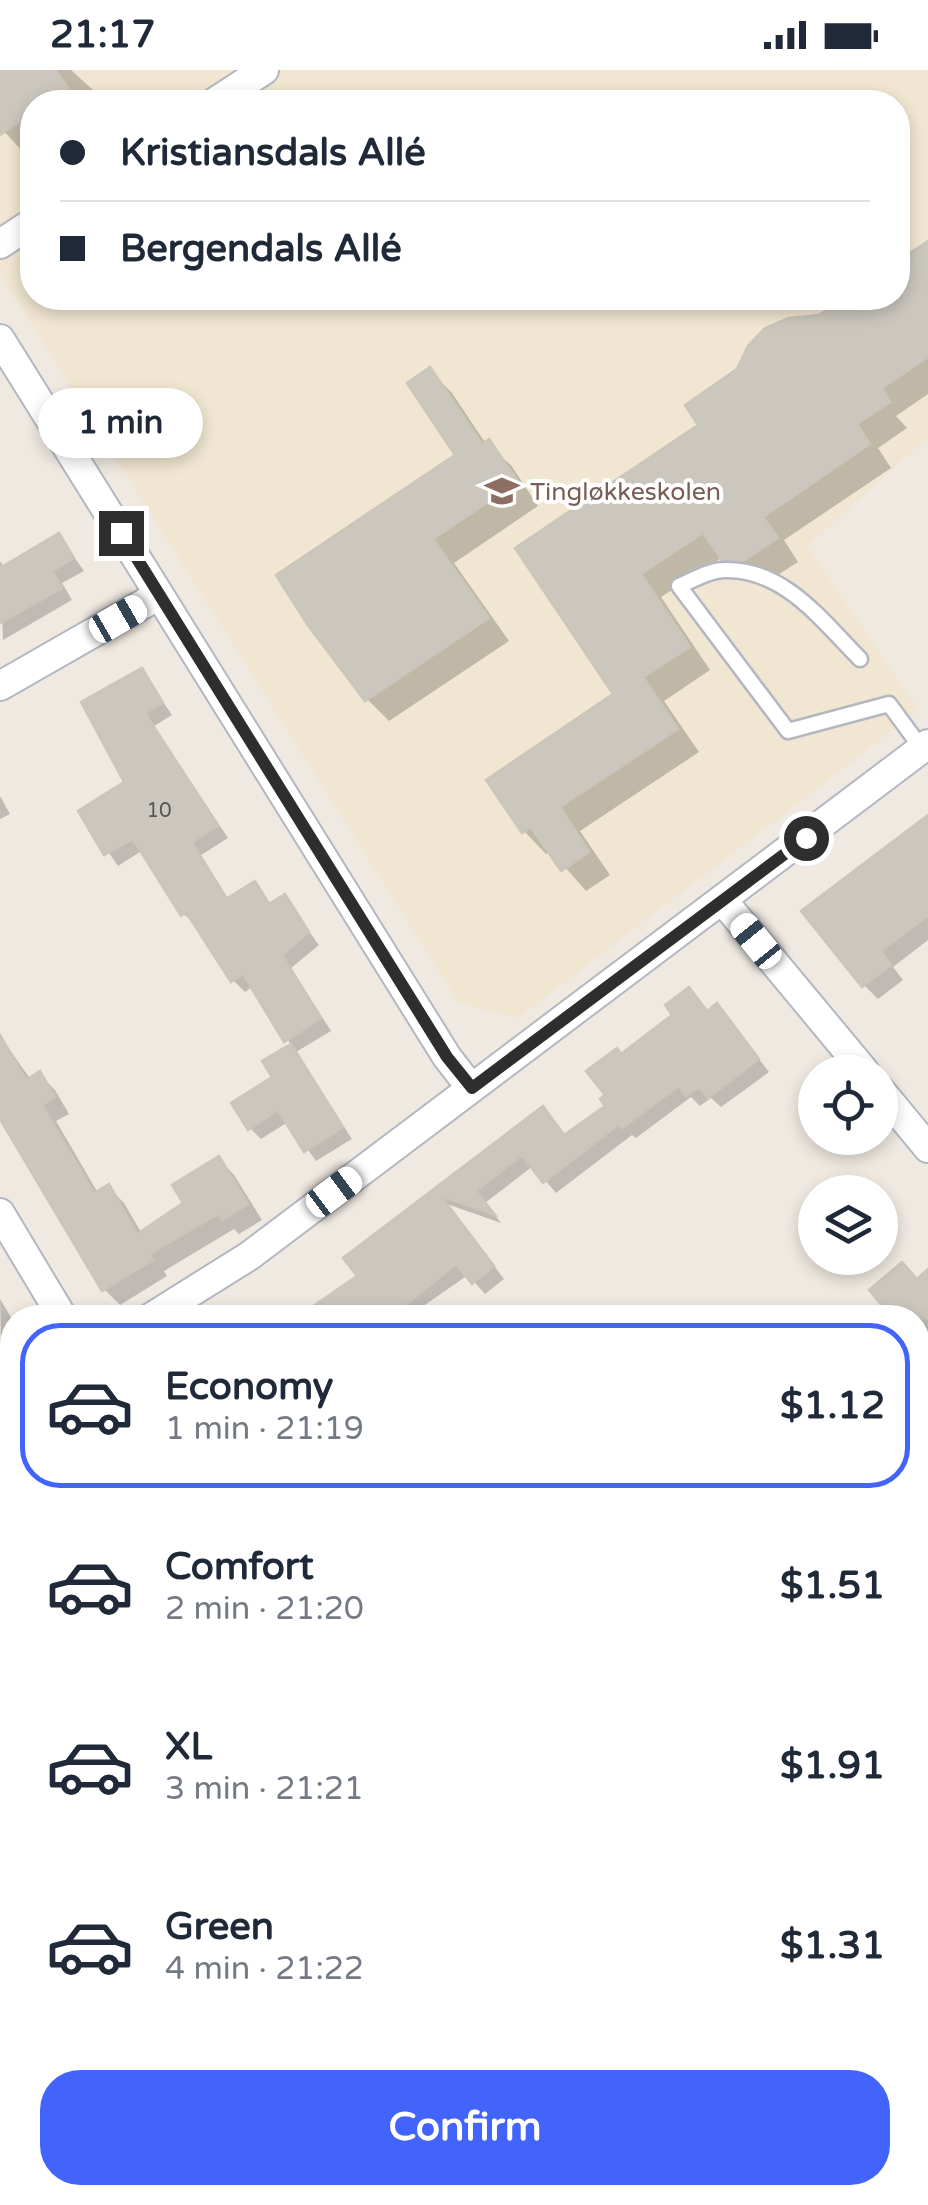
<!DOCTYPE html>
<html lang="en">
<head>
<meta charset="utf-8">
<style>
  :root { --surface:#fff; --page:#f2f2f3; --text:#1f2937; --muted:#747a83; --line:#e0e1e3; --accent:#4264fb }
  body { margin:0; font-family:"Varela Round",sans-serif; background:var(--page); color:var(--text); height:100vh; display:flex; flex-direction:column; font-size:38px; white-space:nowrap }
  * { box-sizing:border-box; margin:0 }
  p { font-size:32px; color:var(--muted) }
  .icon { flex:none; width:55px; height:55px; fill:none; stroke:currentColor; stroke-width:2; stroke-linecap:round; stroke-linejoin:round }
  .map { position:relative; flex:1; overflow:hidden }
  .sheet { position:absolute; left:0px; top:1235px; width:930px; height:900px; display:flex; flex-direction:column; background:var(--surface); border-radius:40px 40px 0 0; box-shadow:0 5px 15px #0003 }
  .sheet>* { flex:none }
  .hud { position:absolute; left:20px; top:20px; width:890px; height:220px; border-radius:40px; box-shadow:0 5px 15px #0003; display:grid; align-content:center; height:220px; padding:0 40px; background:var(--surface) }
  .fabs { position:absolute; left:798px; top:985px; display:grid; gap:20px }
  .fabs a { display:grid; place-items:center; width:100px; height:100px; border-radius:50%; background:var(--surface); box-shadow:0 5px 15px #0003; font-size:50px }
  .end { position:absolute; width:45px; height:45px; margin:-22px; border:12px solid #2e2e2e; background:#fff; box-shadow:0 0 0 5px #fff }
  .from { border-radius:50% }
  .bubble { position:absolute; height:70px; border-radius:35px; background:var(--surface); box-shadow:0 5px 15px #0003; font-size:32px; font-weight:700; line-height:70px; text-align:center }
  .car { position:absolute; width:30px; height:60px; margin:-30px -15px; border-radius:12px; box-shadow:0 0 8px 2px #0007; background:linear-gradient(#fff 24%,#345 0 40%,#fff 0 76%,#345 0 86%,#fff 0) }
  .hud b { display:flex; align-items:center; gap:35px; height:95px; font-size:38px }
  .hud b+b { border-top:2px solid var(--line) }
  .hud i { width:25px; height:25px; background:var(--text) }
  ul { padding:18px 0 0; list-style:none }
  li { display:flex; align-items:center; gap:30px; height:165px; margin:0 20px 15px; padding:0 20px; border:5px solid transparent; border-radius:40px }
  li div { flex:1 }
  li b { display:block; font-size:38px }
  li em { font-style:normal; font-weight:700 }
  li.selected { border-color:var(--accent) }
  li>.icon { width:90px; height:90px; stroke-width:1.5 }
  .action { display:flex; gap:20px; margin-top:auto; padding:20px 40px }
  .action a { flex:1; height:115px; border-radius:40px; background:var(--accent); color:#fff; font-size:40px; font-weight:700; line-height:115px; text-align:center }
  .status { display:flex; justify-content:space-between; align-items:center; height:70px; padding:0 50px; background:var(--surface); direction:ltr }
  .status svg { height:28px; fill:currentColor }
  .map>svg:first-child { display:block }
  .education { fill:#f0e6d1; fill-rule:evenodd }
  .green { fill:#b6e59e }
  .shadow { fill:#0003 }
  .building { fill:#cbc7bf; stroke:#cbc5ba; stroke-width:2.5 }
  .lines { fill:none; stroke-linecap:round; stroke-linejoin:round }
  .lane-casing { stroke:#b4b7c1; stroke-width:19 }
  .street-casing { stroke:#b4b7c1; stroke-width:32 }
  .lane { stroke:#fff; stroke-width:14 }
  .street { stroke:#fff; stroke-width:28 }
  .route { stroke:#2e2e2e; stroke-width:12 }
  .labels { text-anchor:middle; stroke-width:8; stroke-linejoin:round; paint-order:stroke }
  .number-label { font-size:20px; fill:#555452 }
  .education-label { font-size:25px; fill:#785e54; stroke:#fff; text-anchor:start }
</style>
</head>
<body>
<div class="status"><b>21:17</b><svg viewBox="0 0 49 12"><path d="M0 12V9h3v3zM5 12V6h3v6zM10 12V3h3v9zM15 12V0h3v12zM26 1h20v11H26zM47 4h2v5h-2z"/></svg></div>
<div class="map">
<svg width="928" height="2135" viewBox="0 0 928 2135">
  <rect width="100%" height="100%" fill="#efe9e1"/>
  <path class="education" d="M0 0H928V367L807 476 919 640 518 948 459 933 0 204ZM32 32H898V228H32Z"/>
  <path class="green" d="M928 1702V2035L918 2050V1712Z"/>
  <g class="shadow">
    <path d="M0 0H71L106 32H32V80L26 85 0 57Z"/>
    <path d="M928 174V324L896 346 907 358 878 378 891 398 784 470 798 492 767 512 747 511 723 487 661 527 710 600 664 631 699 682 580 761 610 805 586 821 551 781 546 784 524 761 617 625 518 479 701 356 820 247 849 228H898V194Z"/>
    <path d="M430 301 452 323 486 374 511 395 538 436 454 493 509 571 389 651 367 629 458 386Z"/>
    <path d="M59 466 84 501 62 513 72 530 3 570 0 491 5 498Z"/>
    <path d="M142 601 172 645 154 656 228 768 201 785 229 830 254 814 272 835 284 828 319 875 291 898 331 961 296 982 352 1069 316 1091 288 1052 261 1069 250 1058 292 976 253 916 245 922 233 910 197 854 183 844 143 780 118 796 81 742 127 713Z"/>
    <path d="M0 726 10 744 0 749Z"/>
    <path d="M928 747V870L893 897 903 910 878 929 864 915Z"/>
    <path d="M689 920 708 943 728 948 769 1002 721 1037 711 1028 700 1036 691 1027 636 1068 632 1065 556 1123 533 1096 485 1133 501 1153 447 1134 504 1209 485 1224 468 1205 406 1248H301L361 1206 346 1188 543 1039 566 1067 609 1036 622 986 676 946Z"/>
    <path d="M0 966 31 1010 40 1005 55 1020 69 1044 56 1051 98 1123 108 1117 124 1133 142 1164 187 1134 219 1089 234 1105 262 1150 239 1164 234 1159 164 1201 167 1206 120 1235 104 1219 0 1044Z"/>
    <path d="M928 1203V1316L918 1325V1248H870Z"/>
    <path d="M0 1229 12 1249V1299L2 1305Z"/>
    <path d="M12 1398V1465L5 1469 0 1464V1405Z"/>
    <path d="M928 1454V1554L918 1564V1463Z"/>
    <path d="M12 1847V2046L0 2085V1891Z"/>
    <path d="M223 2122H306L302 2135H219Z"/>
    <path d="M564 2122H723L717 2135H588Z"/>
    <path d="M773 2124 797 2135H768Z"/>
  </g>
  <g class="building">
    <path d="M0 0H55L79 32H32V42L0 65Z"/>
    <path d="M928 171V287L882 318 890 332 857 354 870 374 763 447 778 468 743 491 722 490 703 463 641 504 690 577 643 607 678 659 560 737 589 782 561 801 531 757 522 763 486 710 613 624 515 478 698 355 685 335 737 299 748 276 765 258 789 248 819 245 844 228H898V191Z"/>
    <path d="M430 297 482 374 489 369 518 412 433 469 489 548 365 631 307 554 276 505 455 385 407 313Z"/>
    <path d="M59 463 74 488 52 501 62 518 0 553V498Z"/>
    <path d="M142 598 163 633 145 643 218 756 192 772 226 829 255 811 269 834 285 824 309 862 282 885 321 948 284 972 243 904 231 912 186 842 181 846 133 769 104 785 78 741 124 712 81 632Z"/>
    <path d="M928 745V846L881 881 891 895 862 917 801 841Z"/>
    <path d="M689 917 707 941 717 933 759 989 708 1028 699 1017 686 1026 679 1016 622 1058 619 1054 543 1113 522 1085 476 1121 495 1145 441 1126 494 1196 472 1214 456 1194 390 1248H296L357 1206 343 1188 543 1036 564 1065 605 1036 600 1029 605 1025 586 1001 617 978 621 984 672 945 665 935Z"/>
    <path d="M0 965 26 1010 40 1001 55 1027 42 1035 94 1123 109 1114 137 1164 183 1133 172 1115 219 1086 248 1134 222 1150 218 1144 150 1184 153 1190 102 1221 0 1049Z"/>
    <path d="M291 974 343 1057 304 1082 278 1040 248 1060 231 1033 272 1007 262 991Z"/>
    <path d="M902 1192 917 1209 928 1199V1248H892L869 1220Z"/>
  </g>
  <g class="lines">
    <g class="lane-casing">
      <path id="lane" d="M860 589C822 551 784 498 724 500 710 500 693 510 679 516L788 661 889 634 922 679"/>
    </g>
    <g class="street-casing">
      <g id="street">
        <path d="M215 32 264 0"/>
        <path d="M0 174 32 153"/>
        <path d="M0 269 447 987 471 1018"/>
        <path d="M0 616 159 525"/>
        <path d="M724 832 865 1002"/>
        <path d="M880 1020 928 1078"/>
        <path d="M0 1143 63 1248"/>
        <path d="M150 1248 249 1186 928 674"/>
        <path d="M0 1339 12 1331"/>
        <path d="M918 1390 928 1380"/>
        <path d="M0 1580 10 1612 0 1668"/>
        <path d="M461 2122 484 2135"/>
        <path d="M341 2135 346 2122"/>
      </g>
    </g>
    <use href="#lane" class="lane"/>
    <use href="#street" class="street"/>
  </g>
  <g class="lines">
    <path class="route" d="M121 463 447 987 472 1018 806 768"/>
  </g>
  <defs>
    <g id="school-bare" transform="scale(2.7)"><path d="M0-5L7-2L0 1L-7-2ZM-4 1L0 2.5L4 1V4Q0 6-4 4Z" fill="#8d6e63" stroke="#fff" stroke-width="2.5" paint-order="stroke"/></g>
  </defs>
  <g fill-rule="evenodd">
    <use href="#school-bare" x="502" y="421"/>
  </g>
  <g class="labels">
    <g class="number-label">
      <text x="159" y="747">10</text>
    </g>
    <g class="education-label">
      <text x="530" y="430">Tingløkkeskolen</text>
    </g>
  </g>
</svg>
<div class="fabs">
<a><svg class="icon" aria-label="locate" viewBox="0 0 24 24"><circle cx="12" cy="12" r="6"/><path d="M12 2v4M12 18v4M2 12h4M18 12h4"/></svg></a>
<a><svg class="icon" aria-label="layers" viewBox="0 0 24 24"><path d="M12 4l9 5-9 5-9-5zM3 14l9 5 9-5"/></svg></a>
</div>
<i class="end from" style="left:806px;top:768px"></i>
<i class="end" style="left:121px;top:463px"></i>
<div class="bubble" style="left:38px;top:318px;width:165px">1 min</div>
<i class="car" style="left:118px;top:549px;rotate:60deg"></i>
<i class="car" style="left:756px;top:871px;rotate:321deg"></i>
<i class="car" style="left:334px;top:1122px;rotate:53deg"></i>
<div class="hud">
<b><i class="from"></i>Kristiansdals Allé</b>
<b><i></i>Bergendals Allé</b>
</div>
<section class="sheet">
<ul>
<li class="selected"><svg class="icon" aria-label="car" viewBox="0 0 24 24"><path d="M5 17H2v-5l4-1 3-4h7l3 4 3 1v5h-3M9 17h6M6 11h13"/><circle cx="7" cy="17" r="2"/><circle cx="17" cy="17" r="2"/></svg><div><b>Economy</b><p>1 min · 21:19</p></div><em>$1.12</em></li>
<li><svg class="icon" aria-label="car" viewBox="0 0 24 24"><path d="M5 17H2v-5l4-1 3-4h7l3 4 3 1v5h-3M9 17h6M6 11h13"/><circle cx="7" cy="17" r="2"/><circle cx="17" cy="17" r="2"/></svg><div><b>Comfort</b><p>2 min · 21:20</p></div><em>$1.51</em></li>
<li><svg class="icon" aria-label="car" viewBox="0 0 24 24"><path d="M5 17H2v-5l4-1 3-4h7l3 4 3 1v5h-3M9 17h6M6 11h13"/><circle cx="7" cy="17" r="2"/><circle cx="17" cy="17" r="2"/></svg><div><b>XL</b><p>3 min · 21:21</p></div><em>$1.91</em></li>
<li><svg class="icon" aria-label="car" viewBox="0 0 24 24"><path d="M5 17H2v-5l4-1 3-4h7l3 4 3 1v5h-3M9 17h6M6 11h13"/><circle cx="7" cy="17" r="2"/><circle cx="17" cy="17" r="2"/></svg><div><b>Green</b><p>4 min · 21:22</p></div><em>$1.31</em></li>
</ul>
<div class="action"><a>Confirm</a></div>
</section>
</div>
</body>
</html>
